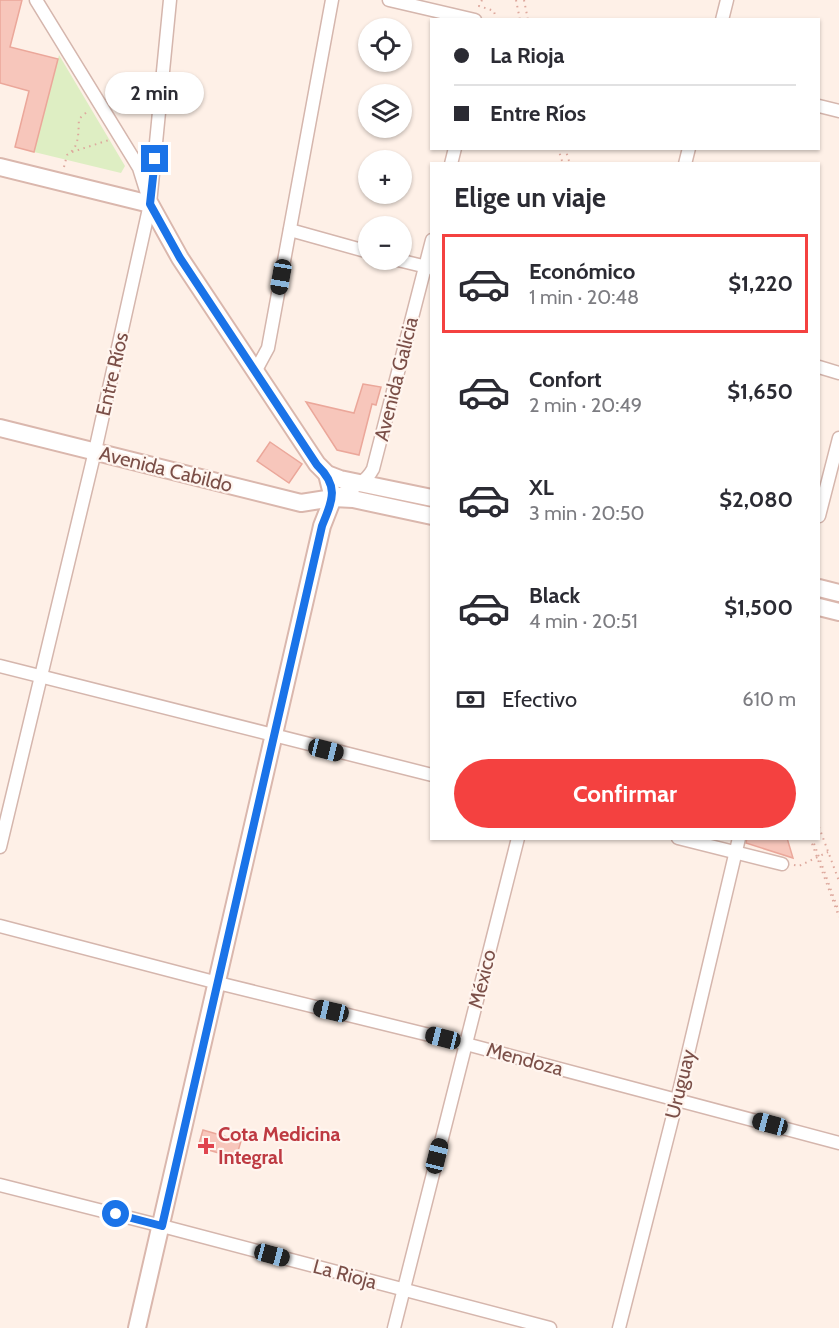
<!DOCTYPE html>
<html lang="es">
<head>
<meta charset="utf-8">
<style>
  :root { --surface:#fff; --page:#f7f7f7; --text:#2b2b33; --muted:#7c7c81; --line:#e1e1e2; --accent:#f44140 }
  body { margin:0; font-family:Cabin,sans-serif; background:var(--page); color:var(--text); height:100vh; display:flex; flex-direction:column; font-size:22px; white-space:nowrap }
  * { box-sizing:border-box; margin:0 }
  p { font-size:20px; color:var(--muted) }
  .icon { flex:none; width:33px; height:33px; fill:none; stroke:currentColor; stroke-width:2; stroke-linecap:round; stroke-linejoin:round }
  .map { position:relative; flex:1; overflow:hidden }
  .details { position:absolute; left:430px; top:162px; width:390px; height:678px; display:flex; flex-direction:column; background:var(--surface); border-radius:0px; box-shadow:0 2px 4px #0004 }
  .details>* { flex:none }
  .top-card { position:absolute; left:430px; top:18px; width:390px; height:132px; border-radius:0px; box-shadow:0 2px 4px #0004; display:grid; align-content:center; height:132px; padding:0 24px; background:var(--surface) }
  .fabs { position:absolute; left:358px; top:18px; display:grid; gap:12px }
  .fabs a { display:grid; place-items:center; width:54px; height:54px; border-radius:50%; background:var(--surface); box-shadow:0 2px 4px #0004; font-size:30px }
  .end { position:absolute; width:27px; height:27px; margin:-14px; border:8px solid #1a73e8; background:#fff; box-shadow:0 0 0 3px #fff }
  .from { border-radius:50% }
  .bubble { position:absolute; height:42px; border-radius:21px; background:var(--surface); box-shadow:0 2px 4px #0004; font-size:20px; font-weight:700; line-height:42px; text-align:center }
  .car { position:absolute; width:18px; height:36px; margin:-18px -9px; border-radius:8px; box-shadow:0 0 4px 2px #0007; background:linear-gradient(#222 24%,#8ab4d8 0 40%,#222 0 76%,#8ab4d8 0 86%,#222 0) }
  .top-card b { display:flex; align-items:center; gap:21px; height:57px; font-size:22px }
  .top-card b+b { border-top:2px solid var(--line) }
  .top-card i { width:15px; height:15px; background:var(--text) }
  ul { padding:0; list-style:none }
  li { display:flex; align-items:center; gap:18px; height:99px; margin:0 12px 9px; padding:0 12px; border:3px solid transparent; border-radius:0px }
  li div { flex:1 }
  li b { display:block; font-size:22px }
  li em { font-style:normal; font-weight:700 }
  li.selected { border-color:var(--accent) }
  li>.icon { width:54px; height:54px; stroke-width:1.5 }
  h2 { padding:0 24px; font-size:27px; line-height:72px }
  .pay { display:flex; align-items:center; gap:15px; height:66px; padding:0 24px; font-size:22px }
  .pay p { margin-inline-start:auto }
  .action { display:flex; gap:12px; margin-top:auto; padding:12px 24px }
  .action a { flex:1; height:69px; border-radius:36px; background:var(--accent); color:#fff; font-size:24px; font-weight:700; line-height:69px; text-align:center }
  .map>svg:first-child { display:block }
  .green { fill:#deeec3 }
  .building { fill:#f7c6bb; stroke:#eba79a; stroke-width:1.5 }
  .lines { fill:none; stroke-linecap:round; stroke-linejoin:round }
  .minor-casing { stroke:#d5b6ad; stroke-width:15 }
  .secondary-casing { stroke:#dab7ad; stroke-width:20 }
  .path { stroke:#dda89d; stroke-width:2; stroke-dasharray:1.5 4.5; stroke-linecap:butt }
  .minor { stroke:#fff; stroke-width:12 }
  .secondary { stroke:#fff; stroke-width:16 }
  .route { stroke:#1a73e8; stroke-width:8 }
  .health-dot { fill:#e0444e; stroke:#fff5ef; stroke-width:2 }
  .labels { text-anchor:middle; stroke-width:4.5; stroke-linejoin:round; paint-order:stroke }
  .street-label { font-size:20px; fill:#7b4f48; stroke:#fff5ef }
  .health-label { font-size:20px; font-weight:bold; fill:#be3a42; stroke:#fff5ef; text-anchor:start }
</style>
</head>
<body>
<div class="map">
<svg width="839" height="1328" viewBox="0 0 839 1328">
  <rect width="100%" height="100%" fill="#fef0e7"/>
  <path class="green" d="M59 55 125 166 121 173 34 152Z"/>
  <g class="building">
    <path d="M0 0H22L10 47 58 59 34 152 15 147 29 91 0 83Z"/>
    <path d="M363 384 381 387 376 405 372 404 359 455 337 450 306 402 354 413Z"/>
    <path d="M270 442 302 464 289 483 257 461Z"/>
    <path d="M747 838H787L793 858 746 843Z"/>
    <path d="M203 1130 241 1141 236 1158 198 1147Z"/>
  </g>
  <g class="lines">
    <g class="minor-casing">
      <g id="minor">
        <path d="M36 0 133 158 139 168 149 200"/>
        <path d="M389 0 475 20"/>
        <path d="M722 20 727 0"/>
        <path d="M819 106 839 111"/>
        <path d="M451 164 455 148"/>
        <path d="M685 164 689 148"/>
        <path d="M290 230 369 252"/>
        <path d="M398 260 431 268"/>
        <path d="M819 367 839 373"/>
        <path d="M255 372 268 348 332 0"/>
        <path d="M334 497C349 490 365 484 373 469L432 240"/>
        <path d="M819 516 839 438"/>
        <path d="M0 666 432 775"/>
        <path d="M678 838 782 864"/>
        <path d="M0 847 95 451 150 204 170 0"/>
        <path d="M0 926 218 983 466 1044 839 1143"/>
        <path d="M0 1185 162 1226 550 1328"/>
        <path d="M394 1328 518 838"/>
        <path d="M619 1328 677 1100 739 838"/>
      </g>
    </g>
    <g class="secondary-casing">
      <g id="secondary">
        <path d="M0 167 150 204 180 258 317 464 327 474 340 479 432 498"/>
        <path d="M0 428 301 503 333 498 353 499 432 516"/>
        <path d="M819 588 839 593"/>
        <path d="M819 607 839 612"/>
        <path d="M137 1328 322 526 333 498 327 474"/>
      </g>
    </g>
    <g class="path">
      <path d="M482 0 479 6 494 11 496 20"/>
      <path d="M516 0 520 20"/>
      <path d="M524 0 528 20"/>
      <path d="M558 148 563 164"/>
      <path d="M565 148 570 164"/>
      <path d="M72 152 109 140"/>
      <path d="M64 167 67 155C80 147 78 133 79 119L89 110"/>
      <path d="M819 827 839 881"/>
      <path d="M810 838 839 917"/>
      <path d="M812 838 839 912"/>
      <path d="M794 865 799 866 828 852"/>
    </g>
    <use href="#minor" class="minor"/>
    <use href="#secondary" class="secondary"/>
  </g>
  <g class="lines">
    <path class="route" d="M116 1214 162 1226 322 526C332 501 340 487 317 465L180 258 150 204 155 159"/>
  </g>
  <path class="health-dot" d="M203 1137h6v6h6v6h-6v6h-6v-6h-6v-6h6z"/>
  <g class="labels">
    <g class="street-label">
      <text transform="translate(112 374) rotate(-77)" y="7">Entre Ríos</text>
      <text transform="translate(396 379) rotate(-76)" y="7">Avenida Galicia</text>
      <text transform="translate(166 469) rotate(14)" y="7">Avenida Cabildo</text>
      <text transform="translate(482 979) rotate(-76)" y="7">México</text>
      <text transform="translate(525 1059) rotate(15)" y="7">Mendoza</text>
      <text transform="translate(680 1084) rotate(-76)" y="7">Uruguay</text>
      <text transform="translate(345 1274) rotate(15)" y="7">La Rioja</text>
    </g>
    <g class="health-label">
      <text x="218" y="1141">Cota Medicina<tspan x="218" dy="23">Integral</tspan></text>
    </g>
  </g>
</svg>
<div class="fabs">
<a><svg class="icon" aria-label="locate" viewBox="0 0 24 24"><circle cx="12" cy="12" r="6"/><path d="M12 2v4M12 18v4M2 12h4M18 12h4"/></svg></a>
<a><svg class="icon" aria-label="layers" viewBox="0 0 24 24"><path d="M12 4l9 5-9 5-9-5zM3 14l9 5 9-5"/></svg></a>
<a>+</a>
<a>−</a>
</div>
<i class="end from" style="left:116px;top:1214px"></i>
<i class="end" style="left:155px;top:159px"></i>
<div class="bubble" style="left:105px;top:72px;width:99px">2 min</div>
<i class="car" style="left:281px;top:277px;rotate:190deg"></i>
<i class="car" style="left:326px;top:750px;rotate:104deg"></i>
<i class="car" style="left:331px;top:1011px;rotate:283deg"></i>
<i class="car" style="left:443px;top:1038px;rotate:284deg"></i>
<i class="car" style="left:770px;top:1124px;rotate:285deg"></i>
<i class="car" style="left:437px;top:1156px;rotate:14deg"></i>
<i class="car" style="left:272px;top:1255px;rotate:105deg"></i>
<div class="top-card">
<b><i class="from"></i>La Rioja</b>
<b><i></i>Entre Ríos</b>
</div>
<section class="details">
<h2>Elige un viaje</h2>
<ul>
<li class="selected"><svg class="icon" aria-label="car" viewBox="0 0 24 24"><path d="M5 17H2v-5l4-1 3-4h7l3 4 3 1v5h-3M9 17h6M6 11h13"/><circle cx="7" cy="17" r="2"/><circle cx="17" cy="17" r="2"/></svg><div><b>Económico</b><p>1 min · 20:48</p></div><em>$1,220</em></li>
<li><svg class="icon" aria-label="car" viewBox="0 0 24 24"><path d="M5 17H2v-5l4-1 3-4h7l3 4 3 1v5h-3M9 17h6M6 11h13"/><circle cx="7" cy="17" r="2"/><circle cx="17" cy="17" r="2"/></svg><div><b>Confort</b><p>2 min · 20:49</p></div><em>$1,650</em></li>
<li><svg class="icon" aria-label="car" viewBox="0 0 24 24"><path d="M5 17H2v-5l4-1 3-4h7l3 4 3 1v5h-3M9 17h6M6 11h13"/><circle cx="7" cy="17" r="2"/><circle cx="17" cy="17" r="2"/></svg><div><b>XL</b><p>3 min · 20:50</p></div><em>$2,080</em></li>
<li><svg class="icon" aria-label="car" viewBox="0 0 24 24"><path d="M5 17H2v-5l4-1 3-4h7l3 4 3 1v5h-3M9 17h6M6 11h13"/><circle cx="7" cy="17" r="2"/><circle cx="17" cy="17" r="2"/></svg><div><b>Black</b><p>4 min · 20:51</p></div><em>$1,500</em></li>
</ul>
<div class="pay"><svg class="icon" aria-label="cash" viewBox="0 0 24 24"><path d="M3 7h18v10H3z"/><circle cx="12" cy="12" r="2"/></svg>Efectivo<p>610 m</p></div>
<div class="action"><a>Confirmar</a></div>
</section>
</div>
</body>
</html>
